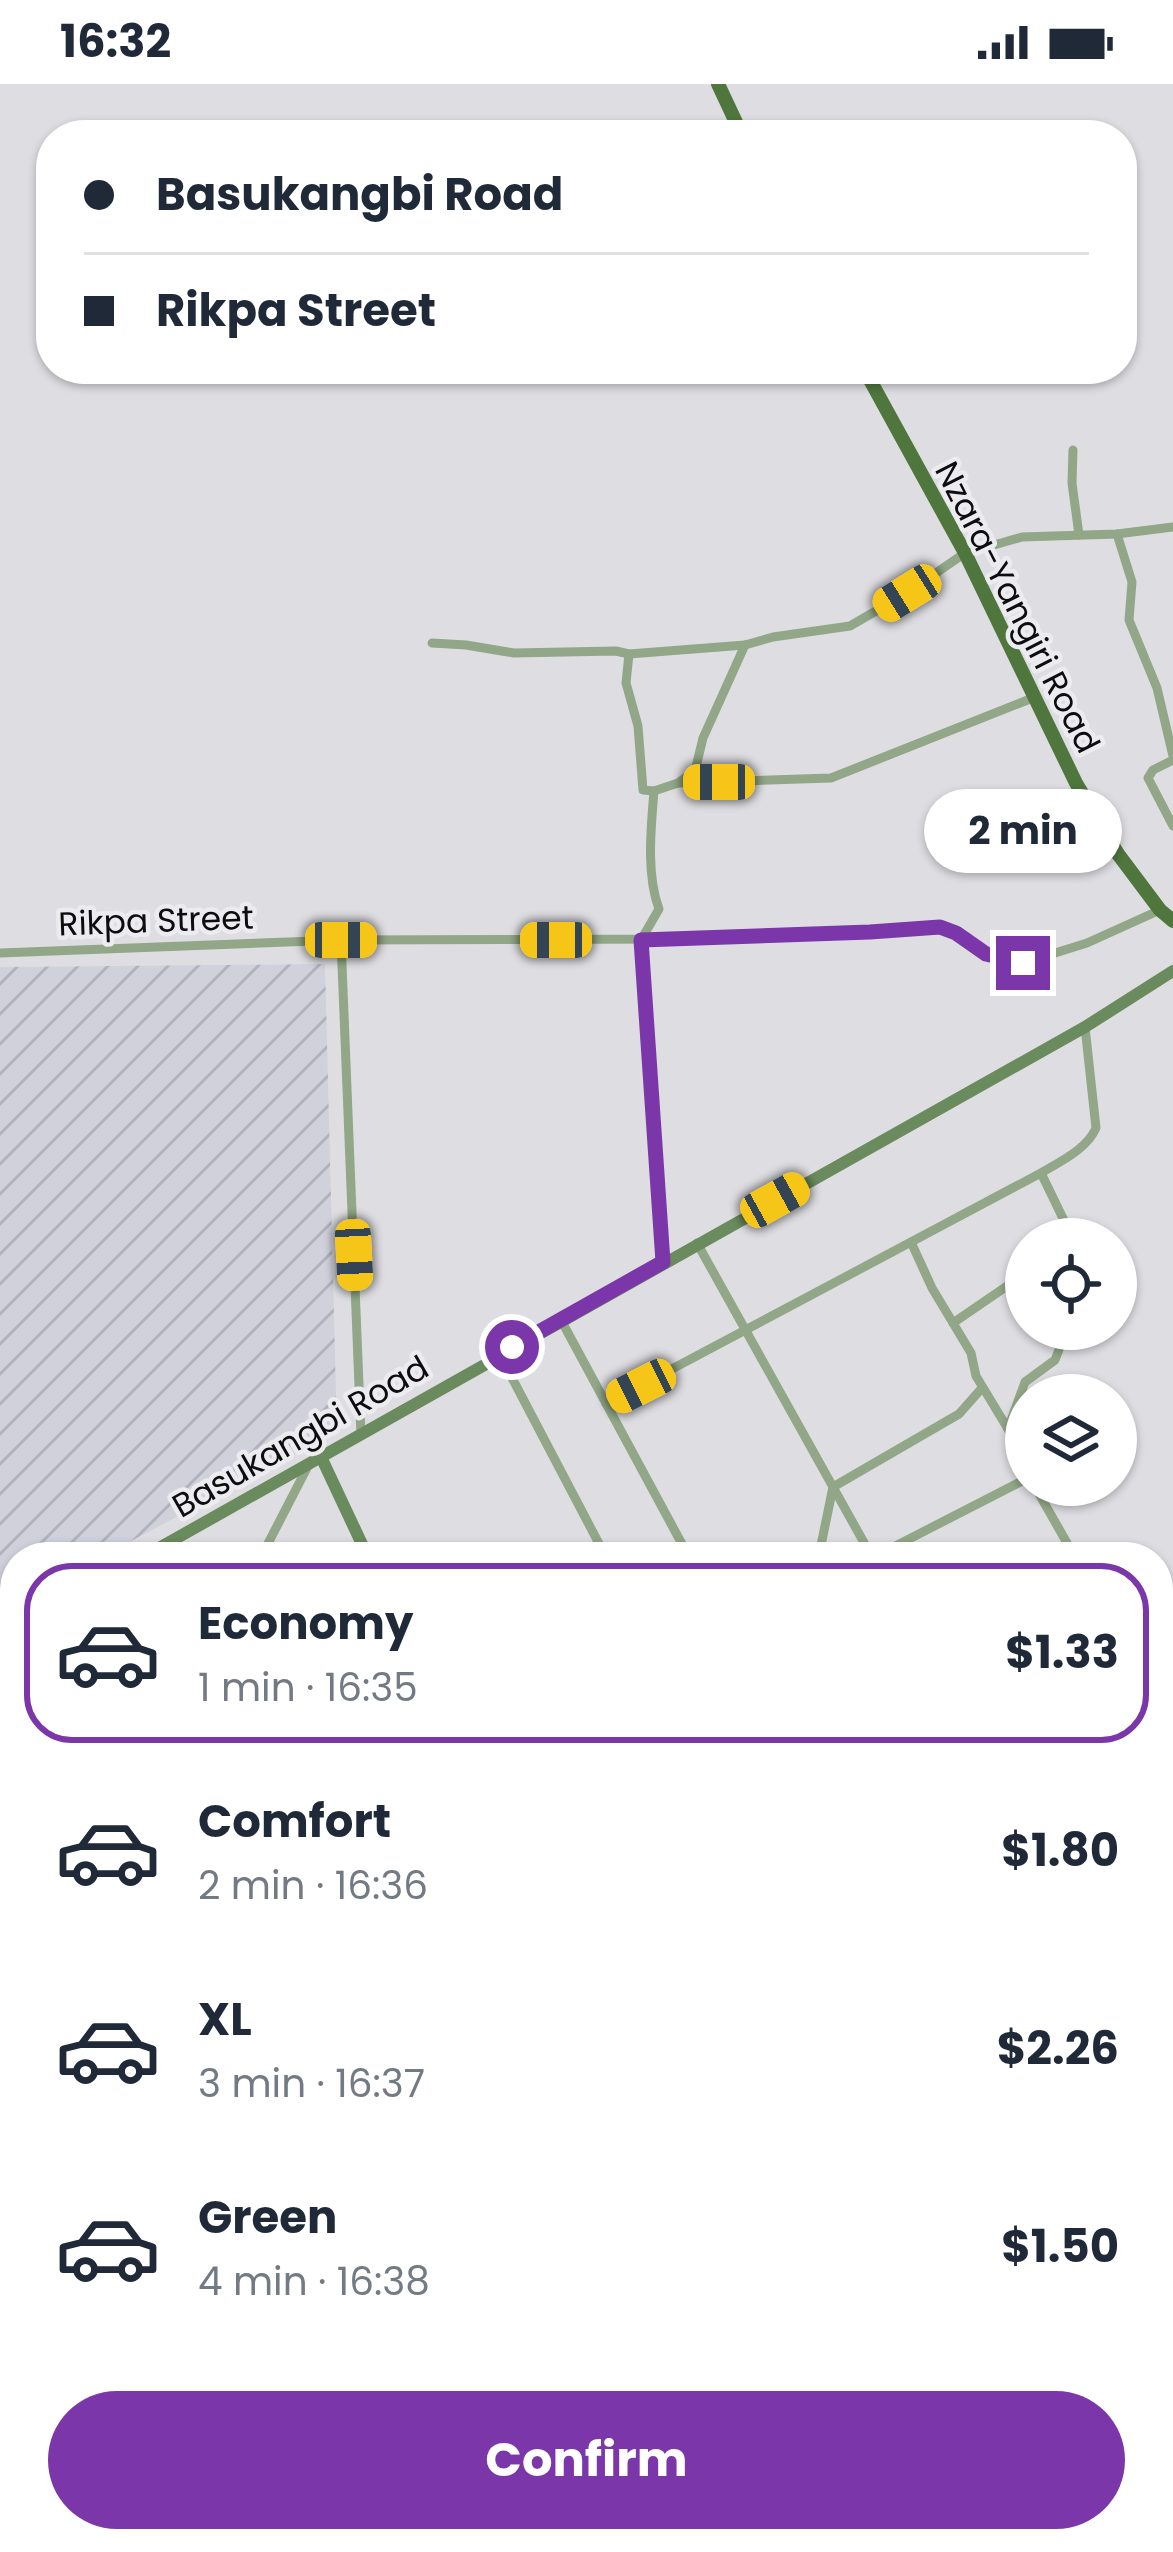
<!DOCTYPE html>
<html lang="en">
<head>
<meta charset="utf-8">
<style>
  :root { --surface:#fff; --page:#f2f2f3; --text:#1f2937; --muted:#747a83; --line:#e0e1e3; --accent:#7b36a9 }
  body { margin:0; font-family:Poppins,sans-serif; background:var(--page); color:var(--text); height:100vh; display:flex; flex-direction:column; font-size:45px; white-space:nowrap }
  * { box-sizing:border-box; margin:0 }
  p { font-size:39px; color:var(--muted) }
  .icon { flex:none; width:66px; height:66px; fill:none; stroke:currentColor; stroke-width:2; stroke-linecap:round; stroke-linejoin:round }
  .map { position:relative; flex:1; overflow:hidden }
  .side { position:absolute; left:0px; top:1458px; width:1173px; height:1011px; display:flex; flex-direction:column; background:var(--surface); border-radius:48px 48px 0 0; box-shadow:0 3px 9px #0004 }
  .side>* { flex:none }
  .guide { position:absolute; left:36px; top:36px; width:1101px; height:264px; border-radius:48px; box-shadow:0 3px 9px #0004; display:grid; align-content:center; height:264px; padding:0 48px; background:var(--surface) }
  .buttons { position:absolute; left:1005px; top:1134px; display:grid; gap:24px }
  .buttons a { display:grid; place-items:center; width:132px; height:132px; border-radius:50%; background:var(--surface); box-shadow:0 3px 9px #0004; font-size:60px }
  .end { position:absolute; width:54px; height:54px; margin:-27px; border:15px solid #7b36a9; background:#fff; box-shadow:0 0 0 6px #fff }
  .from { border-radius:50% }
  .bubble { position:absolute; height:84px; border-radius:42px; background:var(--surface); box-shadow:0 3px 9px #0004; font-size:39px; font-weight:700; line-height:84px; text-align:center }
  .car { position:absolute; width:36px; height:72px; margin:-36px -18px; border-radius:15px; box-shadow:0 0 9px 3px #0007; background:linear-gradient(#f5c518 24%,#345 0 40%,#f5c518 0 76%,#345 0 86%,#f5c518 0) }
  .guide b { display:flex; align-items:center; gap:42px; height:114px; font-size:45px }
  .guide b+b { border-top:3px solid var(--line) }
  .guide i { width:30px; height:30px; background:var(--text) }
  ul { padding:21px 0 0; list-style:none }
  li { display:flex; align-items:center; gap:36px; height:180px; margin:0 24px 18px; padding:0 24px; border:6px solid transparent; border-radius:48px }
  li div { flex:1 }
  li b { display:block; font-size:45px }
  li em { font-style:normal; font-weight:700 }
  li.current { border-color:var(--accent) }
  li>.icon { width:108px; height:108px; stroke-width:1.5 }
  .cta { display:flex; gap:24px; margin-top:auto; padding:24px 48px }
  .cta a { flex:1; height:138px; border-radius:72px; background:var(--accent); color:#fff; font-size:48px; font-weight:700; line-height:138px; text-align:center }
  .status { display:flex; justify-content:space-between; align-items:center; height:84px; padding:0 60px; background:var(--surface); direction:ltr }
  .status svg { height:33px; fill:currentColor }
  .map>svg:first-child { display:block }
  .industrial { fill:url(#industrial-furrows) }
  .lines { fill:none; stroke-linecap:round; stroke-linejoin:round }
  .street { stroke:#91a787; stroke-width:9 }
  .secondary { stroke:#6a8b5d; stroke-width:12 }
  .primary { stroke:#4f763d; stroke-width:14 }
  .route { stroke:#7b36a9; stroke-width:15 }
  .labels { text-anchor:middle; stroke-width:9; stroke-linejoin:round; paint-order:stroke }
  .street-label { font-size:33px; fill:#0d0d0e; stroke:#ecebf0 }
</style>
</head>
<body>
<div class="status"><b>16:32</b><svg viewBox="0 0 49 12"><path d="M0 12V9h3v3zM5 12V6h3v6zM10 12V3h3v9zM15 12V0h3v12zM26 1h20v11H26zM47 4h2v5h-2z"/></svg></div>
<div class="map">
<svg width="1173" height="2468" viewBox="0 0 1173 2468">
  <defs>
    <pattern id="industrial-furrows" width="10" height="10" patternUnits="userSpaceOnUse" patternTransform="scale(3)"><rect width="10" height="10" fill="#d1d1dc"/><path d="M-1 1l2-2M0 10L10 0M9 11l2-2" fill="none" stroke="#b2b2bc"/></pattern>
  </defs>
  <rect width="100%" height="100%" fill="#dedee2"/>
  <path class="industrial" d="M325 880 337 1348 101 1473H15V1518L0 1526V883Z"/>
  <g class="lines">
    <g class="street">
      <path d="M1073 366 1072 399 1079 451"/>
      <path d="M1117 450 1132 498 1129 536 1157 604 1173 672"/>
      <path d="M432 559 466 561 514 569 616 567 629 570 745 561"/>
      <path d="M629 570 626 599 638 642 643 706 654 707"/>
      <path d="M1173 676 1153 686 1148 694 1173 742"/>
      <path d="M678 699 831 694 1035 613"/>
      <path d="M341 856 361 1351"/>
      <path d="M0 869 341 856 681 855 870 848 940 843 955 849 986 870 1023 879 1087 859 1160 826"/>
      <path d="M1073 1155 1041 1089C1061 1077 1087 1065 1096 1044L1085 943"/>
      <path d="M911 1158 932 1204 971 1269 976 1292 1008 1345 1026 1387"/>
      <path d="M697 1159 872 1473"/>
      <path d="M663 1178 641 856 659 825C646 790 651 744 654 707L678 699 695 687 703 654 745 561 773 553 850 542 907 509 965 469 994 461 1022 453 1117 450 1173 443"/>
      <path d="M561 1236 689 1473"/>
      <path d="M953 1239 1026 1189"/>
      <path d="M500 1271 606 1473"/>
      <path d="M606 1320 1041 1089"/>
      <path d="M1008 1345 1025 1298 1055 1276 1067 1245"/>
      <path d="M1034 1401 1075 1473"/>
      <path d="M261 1473 308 1382"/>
      <path d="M817 1473 819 1471 833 1403 959 1330 982 1304"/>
      <path d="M874 1473 1026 1395"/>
      <path d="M0 1695 15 1688"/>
      <path d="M1158 1707 1166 1703"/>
      <path d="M0 1795 15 1789"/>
      <path d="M1158 1862 1173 1869"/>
      <path d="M0 1900 15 1938"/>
      <path d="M1158 1916 1173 1915"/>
      <path d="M1158 2006 1173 1999"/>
      <path d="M1158 2009 1173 2043"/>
      <path d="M0 2029 15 2022"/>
      <path d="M1173 2064C1163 2077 1164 2094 1173 2108"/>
      <path d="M1158 2212 1173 2203"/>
      <path d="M1158 2215 1173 2237"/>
      <path d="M0 2225 15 2262"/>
      <path d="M1158 2275C1166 2288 1169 2299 1158 2311"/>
      <path d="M0 2355 15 2348"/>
      <path d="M95 2454 101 2468"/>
      <path d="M321 2454 324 2468"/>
      <path d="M748 2454 749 2468"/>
      <path d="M197 2468 230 2454"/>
      <path d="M917 2468 926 2460"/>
    </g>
    <g class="secondary">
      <path d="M322 1375 368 1473"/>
      <path d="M143 1473 1085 943 1173 887"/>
      <path d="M0 1551 15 1543"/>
      <path d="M616 2454V2468"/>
    </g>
    <g class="primary">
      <path d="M718 0 742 51"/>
      <path d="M864 285 965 469 1076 699 1118 770 1160 826 1173 837"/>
    </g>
  </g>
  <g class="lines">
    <path class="route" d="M512 1263 663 1178 641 856 870 848 940 843 956 849 986 870 1023 879"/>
  </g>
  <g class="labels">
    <g class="street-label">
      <text transform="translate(1018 523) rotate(63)" y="12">Nzara-Yangiri Road</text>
      <text transform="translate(156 836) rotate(-2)" y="12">Rikpa Street</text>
      <text transform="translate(300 1352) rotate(-30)" y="12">Basukangbi Road</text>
    </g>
  </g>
</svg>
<div class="buttons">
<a><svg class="icon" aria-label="locate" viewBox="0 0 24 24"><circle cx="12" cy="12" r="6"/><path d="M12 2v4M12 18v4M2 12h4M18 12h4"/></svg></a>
<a><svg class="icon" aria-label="layers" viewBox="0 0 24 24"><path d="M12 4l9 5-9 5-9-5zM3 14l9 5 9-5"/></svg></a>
</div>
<i class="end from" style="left:512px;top:1263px"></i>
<i class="end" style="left:1023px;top:879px"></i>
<div class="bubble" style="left:924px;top:705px;width:198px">2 min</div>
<i class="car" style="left:907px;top:509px;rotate:238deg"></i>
<i class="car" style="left:719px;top:698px;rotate:270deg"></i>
<i class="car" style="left:341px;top:856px;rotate:90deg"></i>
<i class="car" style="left:556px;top:856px;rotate:270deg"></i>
<i class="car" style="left:775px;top:1116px;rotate:61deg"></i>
<i class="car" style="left:354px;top:1171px;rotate:177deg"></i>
<i class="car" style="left:641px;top:1302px;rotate:243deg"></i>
<div class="guide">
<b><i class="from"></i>Basukangbi Road</b>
<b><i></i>Rikpa Street</b>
</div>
<section class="side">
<ul>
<li class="current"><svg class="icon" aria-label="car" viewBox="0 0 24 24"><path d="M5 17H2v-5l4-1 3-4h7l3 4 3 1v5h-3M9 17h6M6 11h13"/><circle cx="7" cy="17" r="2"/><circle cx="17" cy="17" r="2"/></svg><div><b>Economy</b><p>1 min · 16:35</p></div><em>$1.33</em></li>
<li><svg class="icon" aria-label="car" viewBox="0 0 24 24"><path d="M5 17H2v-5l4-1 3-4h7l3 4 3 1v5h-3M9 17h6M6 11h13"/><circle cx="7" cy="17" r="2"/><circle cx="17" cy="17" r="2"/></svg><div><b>Comfort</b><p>2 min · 16:36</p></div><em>$1.80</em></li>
<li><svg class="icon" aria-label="car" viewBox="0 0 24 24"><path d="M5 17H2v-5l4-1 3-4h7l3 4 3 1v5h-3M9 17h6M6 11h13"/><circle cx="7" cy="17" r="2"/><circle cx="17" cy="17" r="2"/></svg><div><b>XL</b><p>3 min · 16:37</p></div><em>$2.26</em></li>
<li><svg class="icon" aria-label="car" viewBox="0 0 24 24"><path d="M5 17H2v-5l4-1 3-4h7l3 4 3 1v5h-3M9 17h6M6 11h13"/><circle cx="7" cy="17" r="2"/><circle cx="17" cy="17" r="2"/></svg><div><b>Green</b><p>4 min · 16:38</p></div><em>$1.50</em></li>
</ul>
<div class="cta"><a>Confirm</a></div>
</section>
</div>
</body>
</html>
